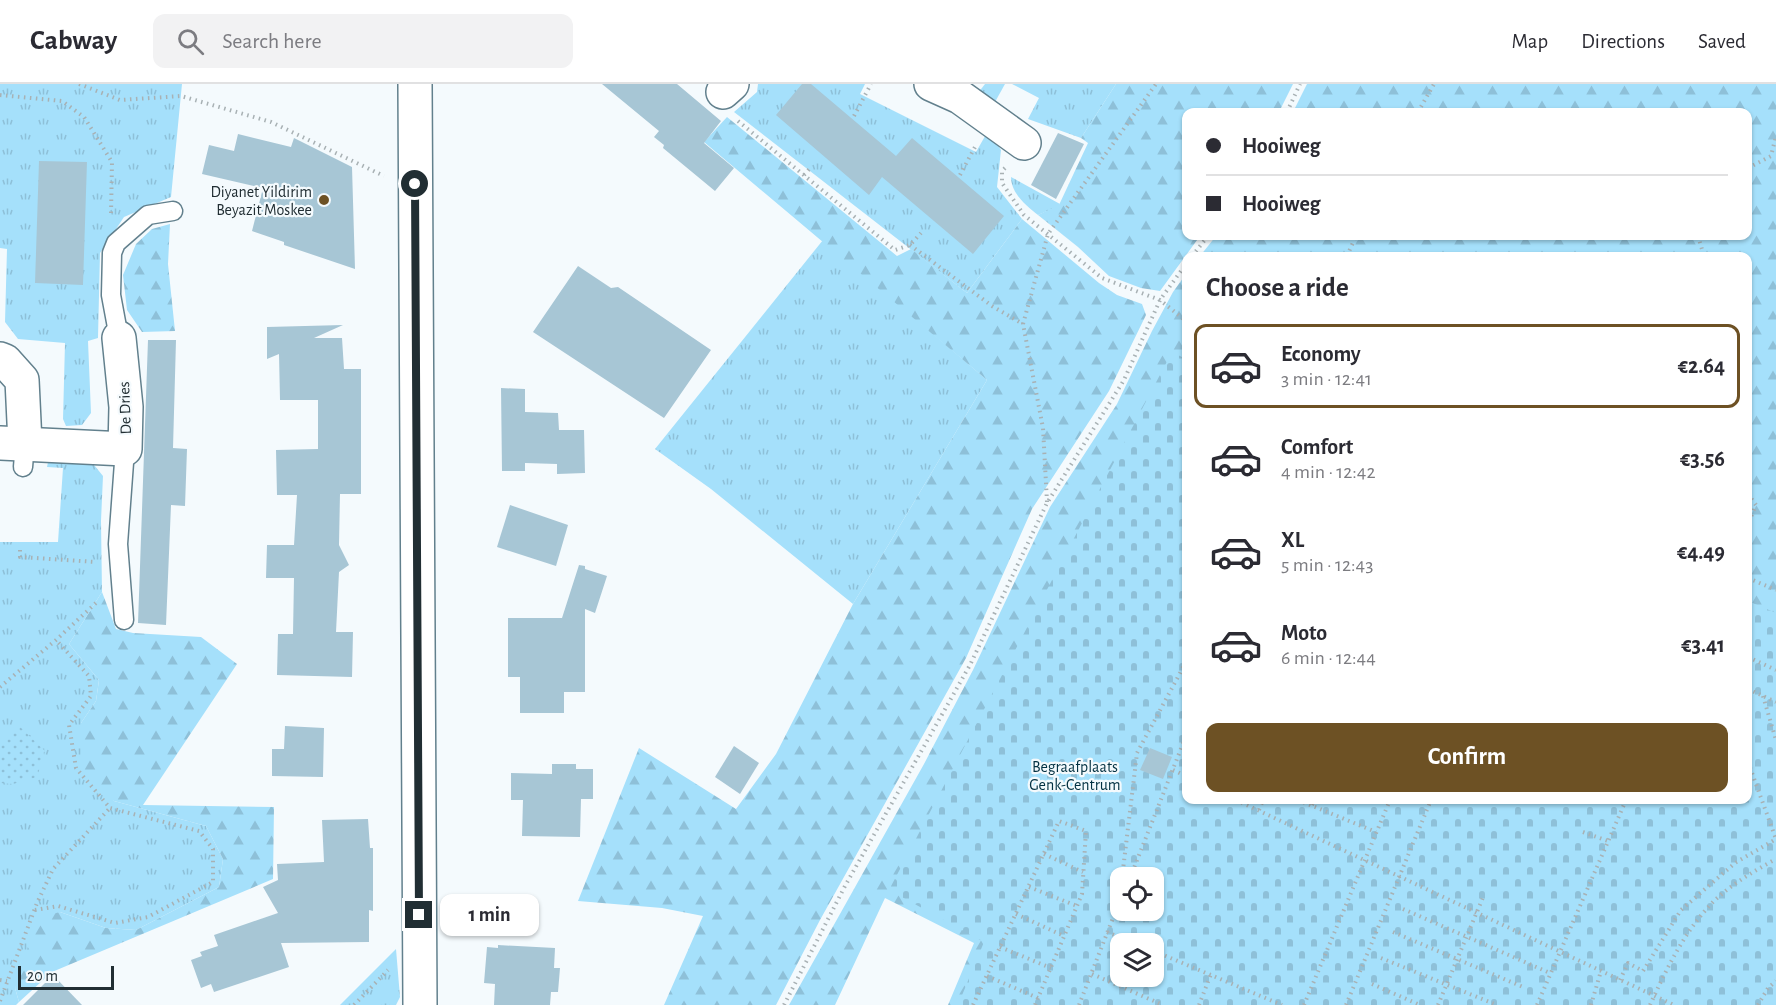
<!DOCTYPE html>
<html lang="en">
<head>
<meta charset="utf-8">
<style>
  :root { --surface:#fff; --page:#f2f2f3; --text:#2b2b33; --muted:#7c7c81; --line:#e1e1e2; --accent:#6d5124 }
  body { margin:0; font-family:"Alegreya Sans",sans-serif; background:var(--page); color:var(--text); height:100vh; display:flex; flex-direction:column; font-size:22px; white-space:nowrap }
  * { box-sizing:border-box; margin:0 }
  p { font-size:20px; color:var(--muted) }
  .icon { flex:none; width:33px; height:33px; fill:none; stroke:currentColor; stroke-width:2; stroke-linecap:round; stroke-linejoin:round }
  .map { position:relative; flex:1; overflow:hidden }
  .side { position:absolute; left:1182px; top:168px; width:570px; height:552px; display:flex; flex-direction:column; background:var(--surface); border-radius:12px; box-shadow:0 2px 4px #0004 }
  .side>* { flex:none }
  .banner { position:absolute; left:1182px; top:24px; width:570px; height:132px; border-radius:12px; box-shadow:0 2px 4px #0004; display:grid; align-content:center; height:132px; padding:0 24px; background:var(--surface) }
  .buttons { position:absolute; left:1110px; top:783px; display:grid; gap:12px }
  .buttons a { display:grid; place-items:center; width:54px; height:54px; border-radius:12px; background:var(--surface); box-shadow:0 2px 4px #0004; font-size:30px }
  .scale { position:absolute; left:18px; bottom:15px; width:96px; box-sizing:border-box; padding-left:6px; border:3px solid #212e33; border-top:0; font-size:16px; line-height:21px; white-space:nowrap; color:#212e33; -webkit-text-stroke:4px #f4fafd; paint-order:stroke }
  .end { position:absolute; width:27px; height:27px; margin:-14px; border:8px solid #212e33; background:#fff; box-shadow:0 0 0 3px #fff }
  .from { border-radius:50% }
  .bubble { position:absolute; height:42px; border-radius:12px; background:var(--surface); box-shadow:0 2px 4px #0004; font-size:20px; font-weight:700; line-height:42px; text-align:center }
  .banner b { display:flex; align-items:center; gap:21px; height:57px; font-size:22px }
  .banner b+b { border-top:2px solid var(--line) }
  .banner i { width:15px; height:15px; background:var(--text) }
  ul { padding:0; list-style:none }
  li { display:flex; align-items:center; gap:18px; height:84px; margin:0 12px 9px; padding:0 12px; border:3px solid transparent; border-radius:12px }
  li div { flex:1 }
  li b { display:block; font-size:22px }
  li em { font-style:normal; font-weight:700 }
  li.selected { border-color:var(--accent) }
  li>.icon { width:54px; height:54px; stroke-width:1.5 }
  h2 { padding:0 24px; font-size:27px; line-height:72px }
  .action { display:flex; gap:12px; margin-top:auto; padding:12px 24px }
  .action a { flex:1; height:69px; border-radius:12px; background:var(--accent); color:#fff; font-size:24px; font-weight:700; line-height:69px; text-align:center }
  header { display:flex; align-items:center; gap:36px; box-sizing:border-box; height:84px; padding:0 30px; background:var(--surface); border-bottom:2px solid var(--line) }
  header strong { font-size:28px }
  nav { display:flex; gap:33px; margin-inline-start:auto; font-size:21px }
  .search { width:420px; height:54px; background:var(--page); display:flex; align-items:center; gap:15px; box-sizing:border-box; padding:0 21px; border-radius:12px; color:var(--muted); font-size:22px }
  .map>svg:first-child { display:block }
  .grass { fill:url(#grass-tufts) }
  .forest { fill:url(#forest-firs) }
  .cemetery { fill:url(#cemetery-stones); fill-rule:evenodd }
  .park { fill:url(#park-dots) }
  .building { fill:#a7c6d5 }
  .lines { fill:none; stroke-linecap:round; stroke-linejoin:round }
  .service-casing { stroke:#62808d; stroke-width:21 }
  .minor-casing { stroke:#62808d; stroke-width:36 }
  .path { stroke:#a8b1b4; stroke-width:4; stroke-dasharray:1.5 4.5; stroke-linecap:butt }
  .service { stroke:#fff; stroke-width:18 }
  .minor { stroke:#fff; stroke-width:33 }
  .route { stroke:#212e33; stroke-width:8 }
  .poi-dot { fill:#6d5124; stroke:#f4fafd; stroke-width:2 }
  .labels { text-anchor:middle; stroke-width:4.5; stroke-linejoin:round; paint-order:stroke }
  .poi-label { font-size:16px; fill:#212e33; stroke:#f4fafd; text-anchor:end }
  .street-label { font-size:16px; fill:#212e33; stroke:#f4fafd }
  .park-label { font-size:16px; fill:#033142; stroke:#f4fafd }
</style>
</head>
<body>
<header>
<strong>Cabway</strong>
<div class="search"><svg class="icon" aria-label="search" viewBox="0 0 24 24"><circle cx="10" cy="10" r="6"/><path d="M15 15l6 6"/></svg>Search here</div>
<nav><a>Map</a><a>Directions</a><a>Saved</a></nav>
</header>
<div class="map">
<svg width="1776" height="921" viewBox="0 0 1776 921">
  <defs>
    <pattern id="grass-tufts" width="24" height="20" patternUnits="userSpaceOnUse" patternTransform="scale(1.5)"><rect width="24" height="20" fill="#a5e0fb"/><path d="M3 7l-1-3M5 7V3M7 7l1-3M15 17l-1-3M17 17v-4M19 17l1-3" fill="none" stroke="#8ec0d8"/></pattern>
    <pattern id="forest-firs" width="22" height="20" patternUnits="userSpaceOnUse" patternTransform="scale(1.5)"><rect width="22" height="20" fill="#a5e0fb"/><path d="M5 1l3.5 6h-7zM16 11l3.5 6h-7z" fill="#8ec0d8"/></pattern>
    <pattern id="cemetery-stones" width="16" height="16" patternUnits="userSpaceOnUse" patternTransform="scale(1.5)"><rect width="16" height="16" fill="#a5e0fb"/><path d="M2 7V4a2 2 0 0 1 4 0v3zM10 15v-3a2 2 0 0 1 4 0v3z" fill="#8ec0d8"/></pattern>
    <pattern id="park-dots" width="8" height="8" patternUnits="userSpaceOnUse" patternTransform="scale(1.5)"><rect width="8" height="8" fill="#a5e0fb"/><path d="M2 2h.1M6 6h.1" fill="none" stroke="#8ec0d8" stroke-width="1.8" stroke-linecap="round"/></pattern>
  </defs>
  <rect width="100%" height="100%" fill="#f4fafd"/>
  <g class="grass">
    <path d="M0 0H182L171 113 124 133 100 169 98 254 88 257 91 329 82 341 66 342 63 335 65 259 18 255 5 238 7 165 0 164Z"/>
    <path d="M758 0H865L860 10 976 68 988 47 1001 66 997 103 1022 135 967 209 734 28 757 8Z"/>
    <path d="M985 0H1005L995 18 978 9Z"/>
    <path d="M1012 0H1116L1081 54 1028 35 1039 14Z"/>
    <path d="M1011 93 1060 120 1059 122 1038 131C1026 122 1011 109 1011 93Z"/>
    <path d="M823 156 987 296 853 520 711 405 655 365Z"/>
    <path d="M49 373 90 376 103 392 101 437 102 508 69 560 99 596 96 617 81 639 114 717 206 742 223 775 219 803 136 846 106 844 60 828 15 904 19 918 16 921H0V458H58L63 384 47 383Z"/>
    <path d="M396 865 400 913 396 921H340Z"/>
  </g>
  <g class="forest">
    <path d="M1116 0H1293L1279 28H1186V152H1200L1160 207 1141 204 1109 192 1078 163 1038 131 1059 121 1088 59 1081 54Z"/>
    <path d="M1307 0H1776V530L1748 518V172H1200L1216 152H1748V28H1293Z"/>
    <path d="M727 33 897 172 911 165 967 209 1022 135 1099 199 1117 211 1142 220 1146 231 1109 307 1032 425 966 574 820 836 776 921H664L703 832 662 824 578 817 639 664 736 725 776 670 853 520 987 296 704 58Z"/>
    <path d="M170 140 168 180 175 247 142 248 127 226 123 191 136 160 152 145Z"/>
    <path d="M1186 190V543L962 921H948L974 859 885 814 835 921H789L924 680 973 586 1050 423 1117 320 1152 247 1173 208Z"/>
    <path d="M102 508 116 545 133 549 201 553 237 580 143 721 274 723 273 795 52 888 19 918 15 904 37 834 60 828 106 844 136 846 219 803 223 775 206 742 114 717 81 683V639L96 617 99 596 69 560Z"/>
  </g>
  <path class="cemetery" d="M1172 268 1186 275V716H1748V517L1776 529V921H958L984 858 889 806ZM1120 794H1154V826H1120ZM1120 860H1154V892H1120Z"/>
  <path class="park" d="M19 642 45 667 37 693 13 700 0 699V659Z"/>
  <g class="building">
    <path d="M602 0H677L721 37 704 59 734 84 715 107 663 64 664 61 654 53 659 47Z"/>
    <path d="M802 0H811L896 72 912 54 1004 132 973 170 882 93 869 111 776 31Z"/>
    <path d="M1058 49 1084 60 1056 115 1031 101Z"/>
    <path d="M238 50 291 63 294 54 352 83 355 185 284 161V158L252 147 263 104 202 90 209 61 234 67Z"/>
    <path d="M39 77 87 78 83 201 35 199Z"/>
    <path d="M578 182 611 204 618 203 711 266 664 334 533 248Z"/>
    <path d="M343 241 314 254H342L344 285H361V410H340L339 461 349 481 339 488 336 548H353L352 593 277 591 278 550H293L294 494H266L267 461H294L297 411H277L276 366 318 365V316H280L279 270 267 275V243Z"/>
    <path d="M148 256H176L173 364 187 365 185 422 171 421 166 541 138 539Z"/>
    <path d="M501 304 525 305V328L558 329 559 346H584L585 389 557 390V380L525 379V387H502Z"/>
    <path d="M510 421 568 441 556 482 497 463Z"/>
    <path d="M579 481 585 482V485L607 492 595 529 585 525V608H564V629H520V593H508V534H562Z"/>
    <path d="M285 642 324 644 323 693 272 692V665H284Z"/>
    <path d="M734 662 759 679 740 710 715 693Z"/>
    <path d="M1150 664 1172 673 1163 695 1140 686Z"/>
    <path d="M552 680H576V685H593V715H581L580 753 522 752 523 716H511V689L552 690Z"/>
    <path d="M368 735 370 764H373V827L369 826V858L281 859 289 883 214 908 211 900 201 904 191 876 202 872 200 868 218 862 214 851 278 829 263 803 278 796 277 780 324 778 322 736Z"/>
    <path d="M498 861 555 864 554 884H560L558 908H551L550 921H494L495 900 484 899 487 863 498 864Z"/>
    <path d="M53 891 82 921H23Z"/>
  </g>
  <g class="lines">
    <g class="service-casing">
      <g id="service">
        <path d="M119 254 111 211 112 169 116 159 148 131 173 127"/>
        <path d="M23 383 25 359"/>
        <path d="M124 536 118 460 125 365"/>
      </g>
    </g>
    <g class="minor-casing">
      <g id="minor">
        <path d="M415 0 420 921"/>
        <path d="M931 0 960 13 1024 59"/>
        <path d="M723 8 732 0"/>
        <path d="M0 275 5 277 22 296 25 359"/>
        <path d="M0 359 125 365 126 323 119 254"/>
      </g>
    </g>
    <g class="path">
      <path d="M79 0 120 16 181 12 271 38 384 92"/>
      <path d="M0 11 62 17 84 33 112 78 111 130"/>
      <path d="M1287 28 1300 0"/>
      <path d="M1418 28 1434 0"/>
      <path d="M854 32 871 0"/>
      <path d="M738 37 895 166 910 161 921 149"/>
      <path d="M1005 84 1002 87V99L1024 131 1102 194 1160 216 1186 237"/>
      <path d="M1748 84 1771 72 1776 52"/>
      <path d="M804 91 812 82"/>
      <path d="M960 91 975 63"/>
      <path d="M1698 152 1704 172"/>
      <path d="M910 161 992 222 1023 240"/>
      <path d="M1192 172 1208 152"/>
      <path d="M1347 172 1356 152"/>
      <path d="M1748 410 1756 421 1748 440"/>
      <path d="M1047 418 1043 344 1023 240 1048 150 1156 0"/>
      <path d="M20 466V473L96 478"/>
      <path d="M1748 494 1776 506"/>
      <path d="M1748 573 1776 586"/>
      <path d="M0 603 56 556 97 518"/>
      <path d="M1748 605 1776 618"/>
      <path d="M1763 612 1776 656"/>
      <path d="M1748 678 1776 755"/>
      <path d="M1173 686 1186 692"/>
      <path d="M1236 716 1674 921"/>
      <path d="M1298 716 1376 748"/>
      <path d="M1312 721 1315 716"/>
      <path d="M1259 726 1263 716"/>
      <path d="M1583 748 1608 757"/>
      <path d="M1044 770 1083 788"/>
      <path d="M1122 794 1137 669 1186 578"/>
      <path d="M1130 794 1186 652"/>
      <path d="M1029 803 1077 822"/>
      <path d="M1119 819 1120 809"/>
      <path d="M1403 825 1550 889"/>
      <path d="M35 826 58 822 115 839 148 833 213 798V765L199 747 110 724 76 684 69 641 91 612 89 592 56 556"/>
      <path d="M1016 830 1064 852"/>
      <path d="M1107 848 1136 860"/>
      <path d="M1393 848 1523 903"/>
      <path d="M1000 863 1051 884"/>
      <path d="M1154 867 1282 921"/>
      <path d="M1381 874 1497 921"/>
      <path d="M1092 890 1163 921"/>
      <path d="M987 892 1038 914"/>
      <path d="M0 896 7 897"/>
      <path d="M1620 896 1628 879 1643 887 1681 826 1735 779 1776 755"/>
      <path d="M1372 900 1420 921"/>
      <path d="M0 917 37 819 53 785 110 724"/>
      <path d="M354 921 388 886"/>
      <path d="M784 921 845 802 970 581 1047 419 1124 296 1160 216 1186 180"/>
      <path d="M973 921 1059 737 1086 747 1082 810 1035 921"/>
      <path d="M1079 921 1120 816"/>
      <path d="M1199 921 1211 890"/>
      <path d="M1304 921 1390 716"/>
      <path d="M1346 921 1431 716"/>
      <path d="M1438 921 1484 811"/>
      <path d="M1537 921 1626 716"/>
      <path d="M1591 921 1601 887"/>
      <path d="M1650 921C1667 884 1685 846 1714 817 1732 800 1754 787 1776 775"/>
      <path d="M1758 921 1768 904 1776 897"/>
    </g>
    <use href="#service" class="service"/>
    <use href="#minor" class="minor"/>
  </g>
  <g class="lines">
    <path class="route" d="M415 100 419 831"/>
  </g>
  <circle class="poi-dot" cx="324" cy="116" r="6"/>
  <g class="labels">
    <g class="poi-label">
      <text x="312" y="113">Diyanet Yildirim<tspan x="312" dy="18">Beyazit Moskee</tspan></text>
    </g>
    <g class="street-label">
      <text transform="translate(124 324) rotate(-92)" y="6">De Dries</text>
    </g>
    <g class="park-label">
      <text x="1075" y="688">Begraafplaats<tspan x="1075" dy="18">Genk-Centrum</tspan></text>
    </g>
  </g>
</svg>
<div class="buttons">
<a><svg class="icon" aria-label="locate" viewBox="0 0 24 24"><circle cx="12" cy="12" r="6"/><path d="M12 2v4M12 18v4M2 12h4M18 12h4"/></svg></a>
<a><svg class="icon" aria-label="layers" viewBox="0 0 24 24"><path d="M12 4l9 5-9 5-9-5zM3 14l9 5 9-5"/></svg></a>
</div>
<div class="scale">20 m</div>
<i class="end from" style="left:415px;top:100px"></i>
<i class="end" style="left:419px;top:831px"></i>
<div class="bubble" style="left:440px;top:810px;width:99px">1 min</div>
<div class="banner">
<b><i class="from"></i>Hooiweg</b>
<b><i></i>Hooiweg</b>
</div>
<section class="side">
<h2>Choose a ride</h2>
<ul>
<li class="selected"><svg class="icon" aria-label="car" viewBox="0 0 24 24"><path d="M5 17H2v-5l4-1 3-4h7l3 4 3 1v5h-3M9 17h6M6 11h13"/><circle cx="7" cy="17" r="2"/><circle cx="17" cy="17" r="2"/></svg><div><b>Economy</b><p>3 min · 12:41</p></div><em>€2.64</em></li>
<li><svg class="icon" aria-label="car" viewBox="0 0 24 24"><path d="M5 17H2v-5l4-1 3-4h7l3 4 3 1v5h-3M9 17h6M6 11h13"/><circle cx="7" cy="17" r="2"/><circle cx="17" cy="17" r="2"/></svg><div><b>Comfort</b><p>4 min · 12:42</p></div><em>€3.56</em></li>
<li><svg class="icon" aria-label="car" viewBox="0 0 24 24"><path d="M5 17H2v-5l4-1 3-4h7l3 4 3 1v5h-3M9 17h6M6 11h13"/><circle cx="7" cy="17" r="2"/><circle cx="17" cy="17" r="2"/></svg><div><b>XL</b><p>5 min · 12:43</p></div><em>€4.49</em></li>
<li><svg class="icon" aria-label="car" viewBox="0 0 24 24"><path d="M5 17H2v-5l4-1 3-4h7l3 4 3 1v5h-3M9 17h6M6 11h13"/><circle cx="7" cy="17" r="2"/><circle cx="17" cy="17" r="2"/></svg><div><b>Moto</b><p>6 min · 12:44</p></div><em>€3.41</em></li>
</ul>
<div class="action"><a>Confirm</a></div>
</section>
</div>
</body>
</html>
